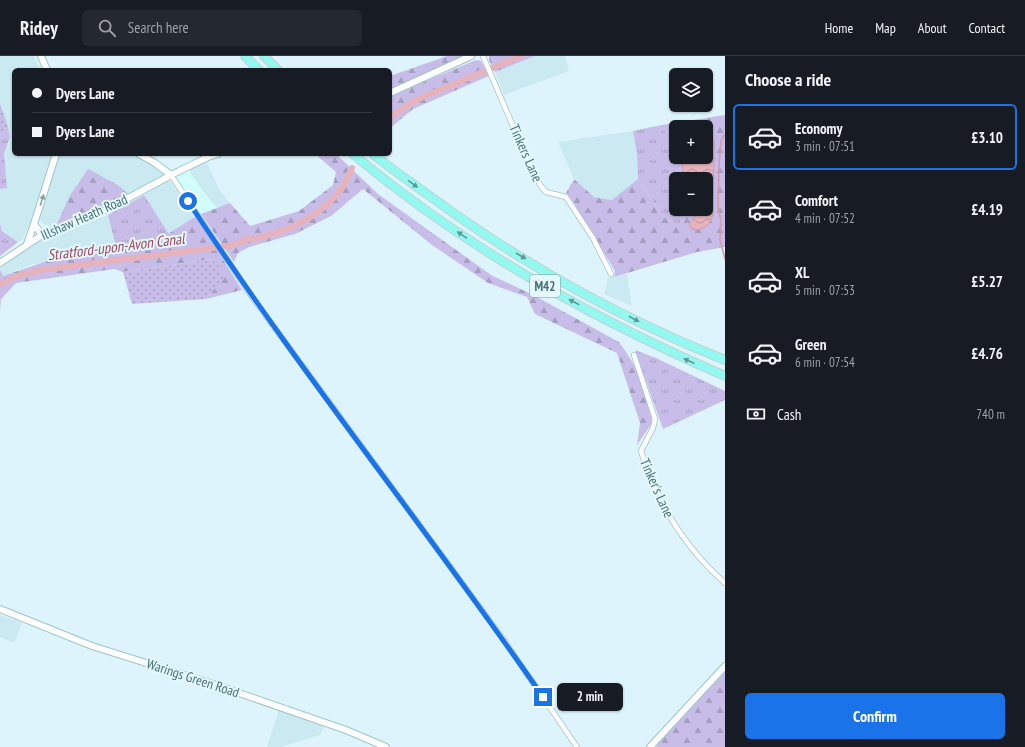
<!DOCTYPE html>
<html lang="en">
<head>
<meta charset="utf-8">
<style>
  :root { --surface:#171b24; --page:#242831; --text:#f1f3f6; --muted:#9ea1a6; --line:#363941; --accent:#1a73e8 }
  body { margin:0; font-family:"PT Sans Narrow",sans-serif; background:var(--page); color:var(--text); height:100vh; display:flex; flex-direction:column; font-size:15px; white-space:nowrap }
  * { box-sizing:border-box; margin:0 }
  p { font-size:13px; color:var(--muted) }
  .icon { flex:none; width:22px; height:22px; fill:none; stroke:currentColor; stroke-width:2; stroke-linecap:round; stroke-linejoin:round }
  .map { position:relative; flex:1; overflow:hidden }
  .panel { display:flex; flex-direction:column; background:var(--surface); width:300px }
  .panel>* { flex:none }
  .guide { position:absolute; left:12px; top:12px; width:380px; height:88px; border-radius:6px; box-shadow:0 1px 3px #0004; display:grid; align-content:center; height:88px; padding:0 20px; background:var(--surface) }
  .fabs { position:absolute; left:669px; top:12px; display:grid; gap:8px }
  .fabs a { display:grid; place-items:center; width:44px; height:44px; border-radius:6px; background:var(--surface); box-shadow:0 1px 3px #0004; font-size:20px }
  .end { position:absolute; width:18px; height:18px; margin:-9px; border:5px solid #1a73e8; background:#fff; box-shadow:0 0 0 2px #fff }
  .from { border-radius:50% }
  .bubble { position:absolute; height:28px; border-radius:6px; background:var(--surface); box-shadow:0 1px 3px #0004; font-size:13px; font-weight:800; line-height:28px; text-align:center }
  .guide b { display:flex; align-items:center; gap:14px; height:38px; font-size:15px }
  .guide b+b { border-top:1px solid var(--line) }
  .guide i { width:10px; height:10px; background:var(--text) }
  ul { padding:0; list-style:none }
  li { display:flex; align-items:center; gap:12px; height:66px; margin:0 8px 6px; padding:0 12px; border:2px solid transparent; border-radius:6px }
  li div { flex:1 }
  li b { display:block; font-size:15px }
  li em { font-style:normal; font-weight:800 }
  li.current { border-color:var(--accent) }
  li>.icon { width:36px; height:36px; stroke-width:1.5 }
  h2 { padding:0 20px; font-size:18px; line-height:48px }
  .pay { display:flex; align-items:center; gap:10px; height:44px; padding:0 20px; font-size:15px }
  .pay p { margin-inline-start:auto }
  .primary-button { display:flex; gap:8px; margin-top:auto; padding:8px 20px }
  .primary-button a { flex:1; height:46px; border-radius:6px; background:var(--accent); color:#fff; font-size:16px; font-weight:800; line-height:46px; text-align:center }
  header { display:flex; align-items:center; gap:24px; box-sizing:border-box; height:56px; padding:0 20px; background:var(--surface); border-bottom:1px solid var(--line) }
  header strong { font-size:19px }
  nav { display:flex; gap:22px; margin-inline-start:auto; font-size:14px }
  .search { width:280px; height:36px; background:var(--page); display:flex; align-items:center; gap:10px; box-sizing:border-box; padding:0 14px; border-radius:6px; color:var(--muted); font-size:15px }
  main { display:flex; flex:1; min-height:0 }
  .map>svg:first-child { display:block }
  .residential { fill:#cbe9f1 }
  .commercial { fill:#d1fdfb }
  .grass { fill:url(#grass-tufts) }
  .forest { fill:url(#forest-firs) }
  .park { fill:url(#park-dots) }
  .water { fill:url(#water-waves); stroke:#d799a5 }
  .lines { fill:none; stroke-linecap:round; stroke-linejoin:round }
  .stream { stroke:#d799a5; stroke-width:1.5 }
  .canal { stroke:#e6b3bd; stroke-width:6 }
  .street-casing { stroke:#a1c4c7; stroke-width:6 }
  .secondary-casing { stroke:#9cc5c9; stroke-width:8 }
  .highway-casing { stroke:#c4d2d2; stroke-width:10 }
  .street { stroke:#fff; stroke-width:4.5 }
  .secondary { stroke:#fff; stroke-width:6 }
  .highway { stroke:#93f9f0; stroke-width:8 }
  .oneway { fill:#5d9a98 }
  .oneway2 { fill:#87a3a3 }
  .route { stroke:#1a73e8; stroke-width:5 }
  .labels { text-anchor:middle; stroke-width:4; stroke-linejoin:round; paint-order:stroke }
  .shield { fill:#e5f8ff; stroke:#769a9c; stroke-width:1 }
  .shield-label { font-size:13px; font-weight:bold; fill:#467272 }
  .street-label { font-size:14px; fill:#467272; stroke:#e5f8ff }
  .water-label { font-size:15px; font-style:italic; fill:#9c4857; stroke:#e5f8ff }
</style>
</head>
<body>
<header>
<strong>Ridey</strong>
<div class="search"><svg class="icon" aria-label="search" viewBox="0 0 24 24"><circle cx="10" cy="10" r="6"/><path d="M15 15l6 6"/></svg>Search here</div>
<nav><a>Home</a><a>Map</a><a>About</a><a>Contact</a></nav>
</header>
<main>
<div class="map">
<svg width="725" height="691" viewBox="0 0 725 691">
  <defs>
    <pattern id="grass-tufts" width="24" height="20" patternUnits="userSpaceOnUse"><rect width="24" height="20" fill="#c8bde9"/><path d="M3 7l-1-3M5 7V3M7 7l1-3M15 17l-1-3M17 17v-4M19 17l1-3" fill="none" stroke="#a49ec1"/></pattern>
    <pattern id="forest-firs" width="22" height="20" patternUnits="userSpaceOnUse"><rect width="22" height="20" fill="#c8bde9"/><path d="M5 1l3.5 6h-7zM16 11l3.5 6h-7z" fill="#a49ec1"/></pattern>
    <pattern id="park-dots" width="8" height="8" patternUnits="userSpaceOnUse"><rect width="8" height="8" fill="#c8bde9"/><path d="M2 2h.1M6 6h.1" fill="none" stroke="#a49ec1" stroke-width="1.8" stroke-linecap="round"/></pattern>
    <pattern id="water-waves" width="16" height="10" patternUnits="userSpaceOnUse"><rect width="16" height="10" fill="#e6b3bd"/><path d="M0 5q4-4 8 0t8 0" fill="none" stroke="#bc969e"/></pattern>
  </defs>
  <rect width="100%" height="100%" fill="#def4fc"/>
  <g class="residential">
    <path d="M0 0H34L41 14H14V98H52L34 160 22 184 18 186 2 174 0 167V133L7 132 4 97 10 81 0 47Z"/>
    <path d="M535 0H565L569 15 504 39 495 16Z"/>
    <path d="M633 75 637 99 638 123 612 144 594 141 574 123 558 86Z"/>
    <path d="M58 98H132L163 117V119L129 139 118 129 105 122 69 141 56 170H49L42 167 40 162Z"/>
    <path d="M206 105 220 135 230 147 217 152 202 135 188 113Z"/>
    <path d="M167 125H170L196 160 168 178 144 139Z"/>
    <path d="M108 159 117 195 57 203 30 209 3 220 0 212 27 192 47 181Z"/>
    <path d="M627 218 632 250 604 238 608 222Z"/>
    <path d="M0 559 22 567 14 587 0 581Z"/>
    <path d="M279 654 324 671 320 679 281 691H267Z"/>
  </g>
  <path class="commercial" d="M188 113 203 135 217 152 201 158 191 145 174 121Z"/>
  <g class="grass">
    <path d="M656 70 676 82V101H683L689 123H676V153H689L681 170 663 161 638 123 637 99 633 75Z"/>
    <path d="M8 71 10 81 4 97 7 132 0 133V79Z"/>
    <path d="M144 139 170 180 158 188 126 186 117 195 108 159Z"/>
    <path d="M0 167 2 175 18 186 0 200Z"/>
    <path d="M635 294 656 302 725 335V344L663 373Z"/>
  </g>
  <g class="forest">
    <path d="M447 0H467L390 35V20Z"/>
    <path d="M489 0H535L495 16 489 4Z"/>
    <path d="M476 4 481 5 489 20 413 53 390 72V40Z"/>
    <path d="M725 59V191L697 196 614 221 615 215 572 144 566 137 574 123 594 141 612 144 638 123 663 161 681 169 689 153H706V123L688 120 683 101H706V71H676V82L656 70Z"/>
    <path d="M315 98H336L378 138 491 219 535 240 619 286C637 309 649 338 652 367L637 389 640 367 617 297 535 258 527 241 488 227 432 189 363 133 331 160 295 178 249 191 238 197 234 206 201 158 230 147 250 170 299 155 333 129 336 116Z"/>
    <path d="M88 113 118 129 129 139 56 170 69 141Z"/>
    <path d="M196 160 242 234 206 243 224 220 214 203 123 216 114 213 16 227 1 243 0 255V213L3 220 56 202 117 195 126 186 158 188 170 180 168 178Z"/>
    <path d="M725 616V691H656L660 685Z"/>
  </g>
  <g class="park">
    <path d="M0 47 8 71 0 79Z"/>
    <path d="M214 203 225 220 206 243 132 248 123 216Z"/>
  </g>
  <path class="water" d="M706 82H712L714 85 713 158C710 169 705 174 693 174L689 168 695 161V153H706V123H686C682 115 682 110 684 101H706Z"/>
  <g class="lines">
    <path class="stream" d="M724 79 721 85 719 111 718 150 721 165 720 184 725 203"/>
    <g class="canal">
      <path d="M390 61 416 44 521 0"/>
      <path d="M0 228 20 219 40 214 228 190C234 189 239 186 245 184 252 182 260 182 266 180 304 169 338 150 352 112"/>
    </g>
    <g class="street-casing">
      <g id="street">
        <path d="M483 0 524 96 540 129 546 136 566 141 593 182 611 218"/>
        <path d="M171 119 252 241 501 580 577 691"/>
        <path d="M634 299 655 363 653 372 641 395C657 446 685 492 725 527"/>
      </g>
    </g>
    <g class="secondary-casing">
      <g id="secondary">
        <path d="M41 0 47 14"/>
        <path d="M390 37 471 0"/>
        <path d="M139 98 155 107 171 119"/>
        <path d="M42 179 34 168 56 98"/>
        <path d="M27 188 34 168"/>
        <path d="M0 207 42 179 108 153 173 118 208 101 218 98"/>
        <path d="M0 553 92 590 213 628 346 674 386 691"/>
        <path d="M650 691 725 610"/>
      </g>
    </g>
    <g class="highway-casing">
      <g id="highway">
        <path d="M245 0 259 14"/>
        <path d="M264 0 278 14"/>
        <path d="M353 98C464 191 593 263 725 320"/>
        <path d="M373 98C390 112 409 125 427 138 518 205 620 262 725 304"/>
      </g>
    </g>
    <use href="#street" class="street"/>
    <use href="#secondary" class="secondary"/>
    <use href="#highway" class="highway"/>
  </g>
  <defs><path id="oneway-solid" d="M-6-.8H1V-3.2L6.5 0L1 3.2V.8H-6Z"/></defs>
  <g class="oneway">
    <use href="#oneway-solid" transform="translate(413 128) rotate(36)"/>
    <use href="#oneway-solid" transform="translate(462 179) rotate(-146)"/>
    <use href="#oneway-solid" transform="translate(521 200) rotate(31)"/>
    <use href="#oneway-solid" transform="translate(574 246) rotate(-152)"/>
    <use href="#oneway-solid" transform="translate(634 263) rotate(28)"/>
    <use href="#oneway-solid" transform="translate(689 305) rotate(-156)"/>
  </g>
  <use class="oneway2" href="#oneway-solid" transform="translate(42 144) rotate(-72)"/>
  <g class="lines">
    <path class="route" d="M188 145C299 315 428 474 543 641"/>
  </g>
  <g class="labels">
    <rect class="shield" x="530" y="219" width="30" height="22" rx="3"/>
    <g class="shield-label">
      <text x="545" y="235">M42</text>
    </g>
    <g class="street-label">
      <text transform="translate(526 97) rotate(66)" y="5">Tinkers Lane</text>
      <text transform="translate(84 161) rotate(-24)" y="5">Illshaw Heath Road</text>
      <text transform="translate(657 432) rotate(66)" y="5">Tinker's Lane</text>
      <text transform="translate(193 622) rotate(18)" y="5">Warings Green Road</text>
    </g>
    <g class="water-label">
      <text transform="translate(116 191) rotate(-7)" y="5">Stratford-upon-Avon Canal</text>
    </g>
  </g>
</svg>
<div class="fabs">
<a><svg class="icon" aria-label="layers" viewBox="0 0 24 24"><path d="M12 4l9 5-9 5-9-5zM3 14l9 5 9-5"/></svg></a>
<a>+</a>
<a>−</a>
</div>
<i class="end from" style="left:188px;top:145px"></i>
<i class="end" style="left:543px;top:641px"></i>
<div class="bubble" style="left:557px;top:627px;width:66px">2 min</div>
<div class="guide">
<b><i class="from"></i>Dyers Lane</b>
<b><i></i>Dyers Lane</b>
</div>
</div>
<section class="panel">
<h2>Choose a ride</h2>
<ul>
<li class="current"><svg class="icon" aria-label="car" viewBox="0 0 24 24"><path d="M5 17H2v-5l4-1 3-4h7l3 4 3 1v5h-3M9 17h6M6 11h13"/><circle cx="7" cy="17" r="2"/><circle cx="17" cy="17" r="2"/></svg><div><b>Economy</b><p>3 min · 07:51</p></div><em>£3.10</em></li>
<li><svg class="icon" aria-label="car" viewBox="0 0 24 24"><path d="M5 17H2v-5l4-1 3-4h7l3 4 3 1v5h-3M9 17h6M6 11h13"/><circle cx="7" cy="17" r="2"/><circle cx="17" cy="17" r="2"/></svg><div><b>Comfort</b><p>4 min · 07:52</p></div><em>£4.19</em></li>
<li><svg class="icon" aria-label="car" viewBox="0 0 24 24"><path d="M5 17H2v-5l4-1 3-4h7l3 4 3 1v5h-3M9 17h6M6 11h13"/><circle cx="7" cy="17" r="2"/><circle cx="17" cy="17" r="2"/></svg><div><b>XL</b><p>5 min · 07:53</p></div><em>£5.27</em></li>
<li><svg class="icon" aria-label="car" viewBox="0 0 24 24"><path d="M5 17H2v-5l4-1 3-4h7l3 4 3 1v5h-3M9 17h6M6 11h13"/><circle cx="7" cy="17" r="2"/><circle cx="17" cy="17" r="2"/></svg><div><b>Green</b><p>6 min · 07:54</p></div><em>£4.76</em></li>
</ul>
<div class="pay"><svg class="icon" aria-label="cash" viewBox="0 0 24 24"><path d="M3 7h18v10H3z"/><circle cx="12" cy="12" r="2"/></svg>Cash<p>740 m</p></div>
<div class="primary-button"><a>Confirm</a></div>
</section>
</main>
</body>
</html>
